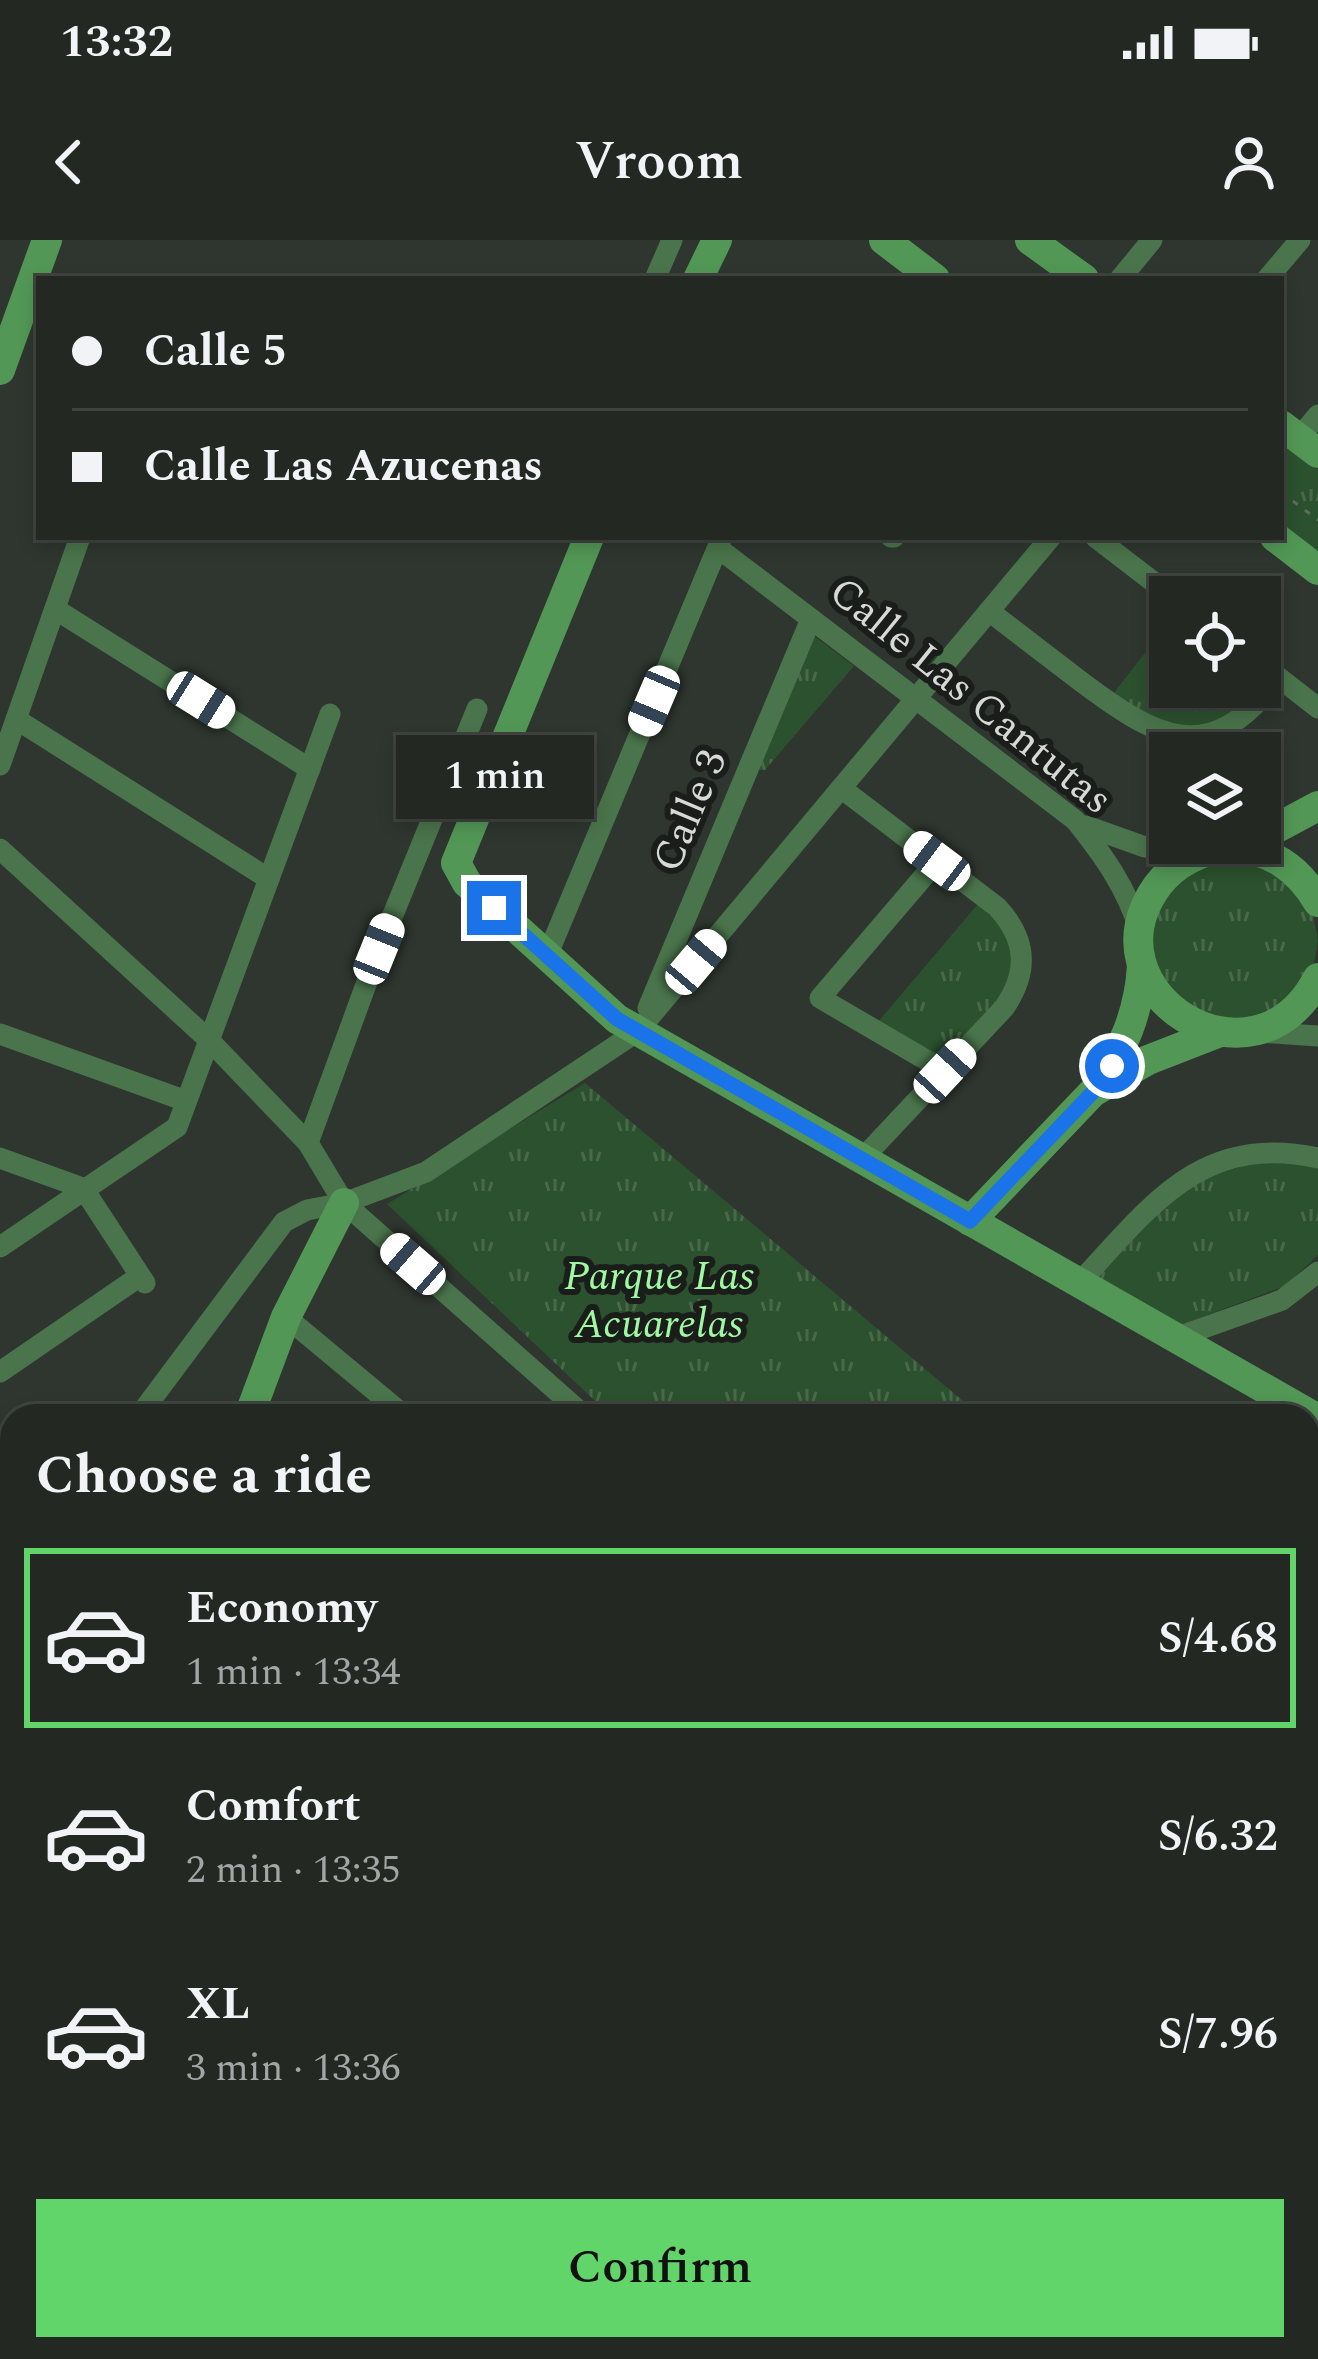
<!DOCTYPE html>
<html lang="en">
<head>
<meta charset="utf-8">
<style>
  :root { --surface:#232823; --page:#2b302b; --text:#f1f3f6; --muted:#a3a6a6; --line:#404441; --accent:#61d46a }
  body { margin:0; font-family:Spectral,serif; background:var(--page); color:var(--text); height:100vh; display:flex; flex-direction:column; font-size:45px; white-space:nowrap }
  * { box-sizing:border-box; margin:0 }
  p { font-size:39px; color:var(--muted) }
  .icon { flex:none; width:66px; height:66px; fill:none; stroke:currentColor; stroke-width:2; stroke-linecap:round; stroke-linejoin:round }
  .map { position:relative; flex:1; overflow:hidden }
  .drawer { position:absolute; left:0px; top:1164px; width:1320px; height:957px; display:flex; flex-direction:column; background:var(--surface); border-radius:36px 36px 0 0; box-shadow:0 6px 18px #0003,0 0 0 3px var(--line) }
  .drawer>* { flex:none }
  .hud { position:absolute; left:36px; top:36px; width:1248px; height:264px; border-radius:0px; box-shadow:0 6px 18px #0003,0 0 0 3px var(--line); display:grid; align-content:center; height:264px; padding:0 36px; background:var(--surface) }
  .controls { position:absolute; left:1149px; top:336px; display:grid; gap:24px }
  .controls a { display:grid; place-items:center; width:132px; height:132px; border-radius:0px; background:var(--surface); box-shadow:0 6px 18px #0003,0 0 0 3px var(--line); font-size:60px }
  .end { position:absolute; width:54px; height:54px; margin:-27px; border:15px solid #1a73e8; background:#fff; box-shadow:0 0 0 6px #fff }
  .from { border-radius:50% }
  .bubble { position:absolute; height:84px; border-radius:0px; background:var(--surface); box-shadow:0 6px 18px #0003,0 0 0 3px var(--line); font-size:39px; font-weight:600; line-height:84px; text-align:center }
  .car { position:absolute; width:36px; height:72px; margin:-36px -18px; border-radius:15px; box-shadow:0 0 9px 3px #0007; background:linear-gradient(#fff 24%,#345 0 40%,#fff 0 76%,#345 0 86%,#fff 0) }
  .hud b { display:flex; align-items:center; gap:42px; height:114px; font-size:45px }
  .hud b+b { border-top:3px solid var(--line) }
  .hud i { width:30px; height:30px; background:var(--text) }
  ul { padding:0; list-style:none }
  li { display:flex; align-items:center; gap:36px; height:180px; margin:0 24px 18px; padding:0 12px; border:6px solid transparent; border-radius:0px }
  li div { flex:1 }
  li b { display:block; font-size:45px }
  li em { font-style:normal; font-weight:600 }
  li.active { border-color:var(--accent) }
  li>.icon { width:108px; height:108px; stroke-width:1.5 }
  h2 { padding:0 36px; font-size:54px; line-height:144px }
  .button { display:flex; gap:24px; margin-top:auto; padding:24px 36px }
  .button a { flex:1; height:138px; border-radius:0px; background:var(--accent); color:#111; font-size:48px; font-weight:600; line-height:138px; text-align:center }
  .status { display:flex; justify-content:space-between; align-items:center; height:84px; padding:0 60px; background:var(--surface); direction:ltr }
  .status svg { height:33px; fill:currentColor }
  header { display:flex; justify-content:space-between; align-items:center; height:156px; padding:0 36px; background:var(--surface); font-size:54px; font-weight:600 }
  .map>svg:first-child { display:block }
  .grass { fill:url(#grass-tufts) }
  .building { fill:#4c534c; stroke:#777f77; stroke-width:3 }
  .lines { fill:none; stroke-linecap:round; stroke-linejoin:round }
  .path { stroke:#636963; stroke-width:3; stroke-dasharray:6 9; stroke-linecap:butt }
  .street { stroke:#4a744b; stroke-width:21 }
  .secondary { stroke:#529756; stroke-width:30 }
  .route { stroke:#1a73e8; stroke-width:15 }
  .labels { text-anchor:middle; stroke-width:12; stroke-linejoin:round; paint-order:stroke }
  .street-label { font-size:42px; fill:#d6dad6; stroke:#1a1d1a }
  .park-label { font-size:42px; font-style:italic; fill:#9ff8a2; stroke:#1a1d1a }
</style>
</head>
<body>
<div class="status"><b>13:32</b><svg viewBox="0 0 49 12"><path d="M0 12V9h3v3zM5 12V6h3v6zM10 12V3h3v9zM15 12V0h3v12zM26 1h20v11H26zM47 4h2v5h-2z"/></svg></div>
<header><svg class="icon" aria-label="back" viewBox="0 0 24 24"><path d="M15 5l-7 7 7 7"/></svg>Vroom<svg class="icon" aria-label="person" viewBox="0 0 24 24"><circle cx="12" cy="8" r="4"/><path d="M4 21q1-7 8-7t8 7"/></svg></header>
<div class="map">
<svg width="1318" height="2119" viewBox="0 0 1318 2119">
  <defs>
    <pattern id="grass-tufts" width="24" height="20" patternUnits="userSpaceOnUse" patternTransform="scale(3)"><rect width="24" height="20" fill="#2c512e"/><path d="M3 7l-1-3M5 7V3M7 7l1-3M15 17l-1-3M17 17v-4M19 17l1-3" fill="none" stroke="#4a694c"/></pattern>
  </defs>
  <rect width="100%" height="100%" fill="#2f362f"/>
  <g class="grass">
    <path d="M1281 201 1318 229V316L1281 287Z"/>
    <path d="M1170 381V447H1260V435L1267 441C1221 500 1169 498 1113 454Z"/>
    <path d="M814 396 854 426 765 530H758Z"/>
    <path d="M1229 616 1281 631 1313 674 1318 701 1313 728 1300 752 1253 783 1197 778 1156 738 1149 682 1178 635Z"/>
    <path d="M978 664C1052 726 991 769 943 822L878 782Z"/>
    <path d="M585 843 981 1176H611L387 964Z"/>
    <path d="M1263 921 1318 927V1015L1285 1046 1178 1086 1095 1039 1173 958 1199 938Z"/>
  </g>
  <path class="building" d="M10 1245 12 1246V1285L0 1275V1256Z"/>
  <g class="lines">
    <path class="path" d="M1281 252 1318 280"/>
    <g class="street">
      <path d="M655 39 672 0"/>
      <path d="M1120 39 1152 0"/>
      <path d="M1267 39 1300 0"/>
      <path d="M1299 198 1318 175"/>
      <path d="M891 297H894"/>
      <path d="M1095 297 1173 357"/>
      <path d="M718 308 1075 580C1104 616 1126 647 1140 691"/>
      <path d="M55 369 310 529"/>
      <path d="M989 371C1019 394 1049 417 1079 440 1156 498 1209 530 1278 438"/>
      <path d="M1260 423 1318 468"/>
      <path d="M16 479 269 639"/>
      <path d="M0 525 80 297"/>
      <path d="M841 548 997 667C1027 699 1029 732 1004 768L862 919"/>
      <path d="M1086 586 1145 607 1201 612"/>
      <path d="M0 609 209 800 308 903 344 963 585 1176"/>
      <path d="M937 621 820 758 945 831"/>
      <path d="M547 716 722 297"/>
      <path d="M648 768 811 379"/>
      <path d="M1258 792 1318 796"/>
      <path d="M0 794 186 861"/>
      <path d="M308 903 379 709 477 469"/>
      <path d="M0 918 83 948 145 1043"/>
      <path d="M0 1007 177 887 330 474"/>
      <path d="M1079 1043C1150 967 1201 892 1318 918"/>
      <path d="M286 1077 405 1176"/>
      <path d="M1175 1098 1282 1060 1318 1032"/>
      <path d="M0 1132 140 1036"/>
      <path d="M139 1176 284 982 307 970 344 963 426 932 638 791 1051 297"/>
      <path d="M0 1359 12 1347"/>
      <path d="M468 2109 479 2119"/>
      <path d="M666 2109 679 2119"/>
      <path d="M494 2119 504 2109"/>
    </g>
    <g class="secondary">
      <path d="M884 0 935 39"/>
      <path d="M1030 0 1084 39"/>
      <path d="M698 39 717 0"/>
      <path d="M0 130 47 0"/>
      <path d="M1281 185 1318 213"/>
      <path d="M589 297 456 623 467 643 617 779 1318 1179"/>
      <path d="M1275 297 1318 330"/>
      <path d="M1260 597 1318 566"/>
      <path d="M1318 662C1299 629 1269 607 1229 608 1202 609 1175 623 1158 645 1080 751 1254 862 1318 738"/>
      <path d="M1097 847C1123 810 1139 773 1142 726"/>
      <path d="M970 981 1093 852 1148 820 1220 792"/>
      <path d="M249 1176 286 1077 344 963"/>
    </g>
  </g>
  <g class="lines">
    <path class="route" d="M494 668 617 779 970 981 1093 852 1112 826"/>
  </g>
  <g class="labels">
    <g class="street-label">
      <text transform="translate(972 454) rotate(39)" y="15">Calle Las Cantutas</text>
      <text transform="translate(688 570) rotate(-67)" y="15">Calle 3</text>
    </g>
    <g class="park-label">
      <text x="659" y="1049">Parque Las<tspan x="659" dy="48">Acuarelas</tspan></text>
    </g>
  </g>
</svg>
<div class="controls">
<a><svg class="icon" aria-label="locate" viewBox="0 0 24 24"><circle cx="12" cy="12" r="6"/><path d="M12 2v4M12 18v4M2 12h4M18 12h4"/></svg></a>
<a><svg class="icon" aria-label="layers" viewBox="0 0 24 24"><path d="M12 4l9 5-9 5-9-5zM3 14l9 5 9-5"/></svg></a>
</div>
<i class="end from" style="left:1112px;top:826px"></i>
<i class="end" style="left:494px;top:668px"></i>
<div class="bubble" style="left:396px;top:495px;width:198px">1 min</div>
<i class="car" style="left:201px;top:460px;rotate:122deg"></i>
<i class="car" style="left:654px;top:461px;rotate:203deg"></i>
<i class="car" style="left:937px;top:621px;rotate:307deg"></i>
<i class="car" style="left:379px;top:709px;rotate:22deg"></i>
<i class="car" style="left:696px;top:722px;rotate:40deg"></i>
<i class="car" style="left:945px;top:831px;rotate:43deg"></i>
<i class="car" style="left:413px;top:1024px;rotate:311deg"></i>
<div class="hud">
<b><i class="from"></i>Calle 5</b>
<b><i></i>Calle Las Azucenas</b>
</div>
<section class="drawer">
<h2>Choose a ride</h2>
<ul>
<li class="active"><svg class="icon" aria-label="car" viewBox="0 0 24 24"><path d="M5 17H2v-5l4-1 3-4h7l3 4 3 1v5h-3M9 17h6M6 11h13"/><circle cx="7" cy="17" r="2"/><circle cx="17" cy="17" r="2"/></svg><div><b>Economy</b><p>1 min · 13:34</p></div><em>S/4.68</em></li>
<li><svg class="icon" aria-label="car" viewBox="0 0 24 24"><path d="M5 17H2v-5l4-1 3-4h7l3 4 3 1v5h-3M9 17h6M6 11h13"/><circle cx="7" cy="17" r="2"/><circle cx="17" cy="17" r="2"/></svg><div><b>Comfort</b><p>2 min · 13:35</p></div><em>S/6.32</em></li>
<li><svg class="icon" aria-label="car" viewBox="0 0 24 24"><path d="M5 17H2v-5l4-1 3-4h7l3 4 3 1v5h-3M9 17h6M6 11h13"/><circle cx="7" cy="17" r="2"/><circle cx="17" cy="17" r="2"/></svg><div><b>XL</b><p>3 min · 13:36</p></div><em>S/7.96</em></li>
</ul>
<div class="button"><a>Confirm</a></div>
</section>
</div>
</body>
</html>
